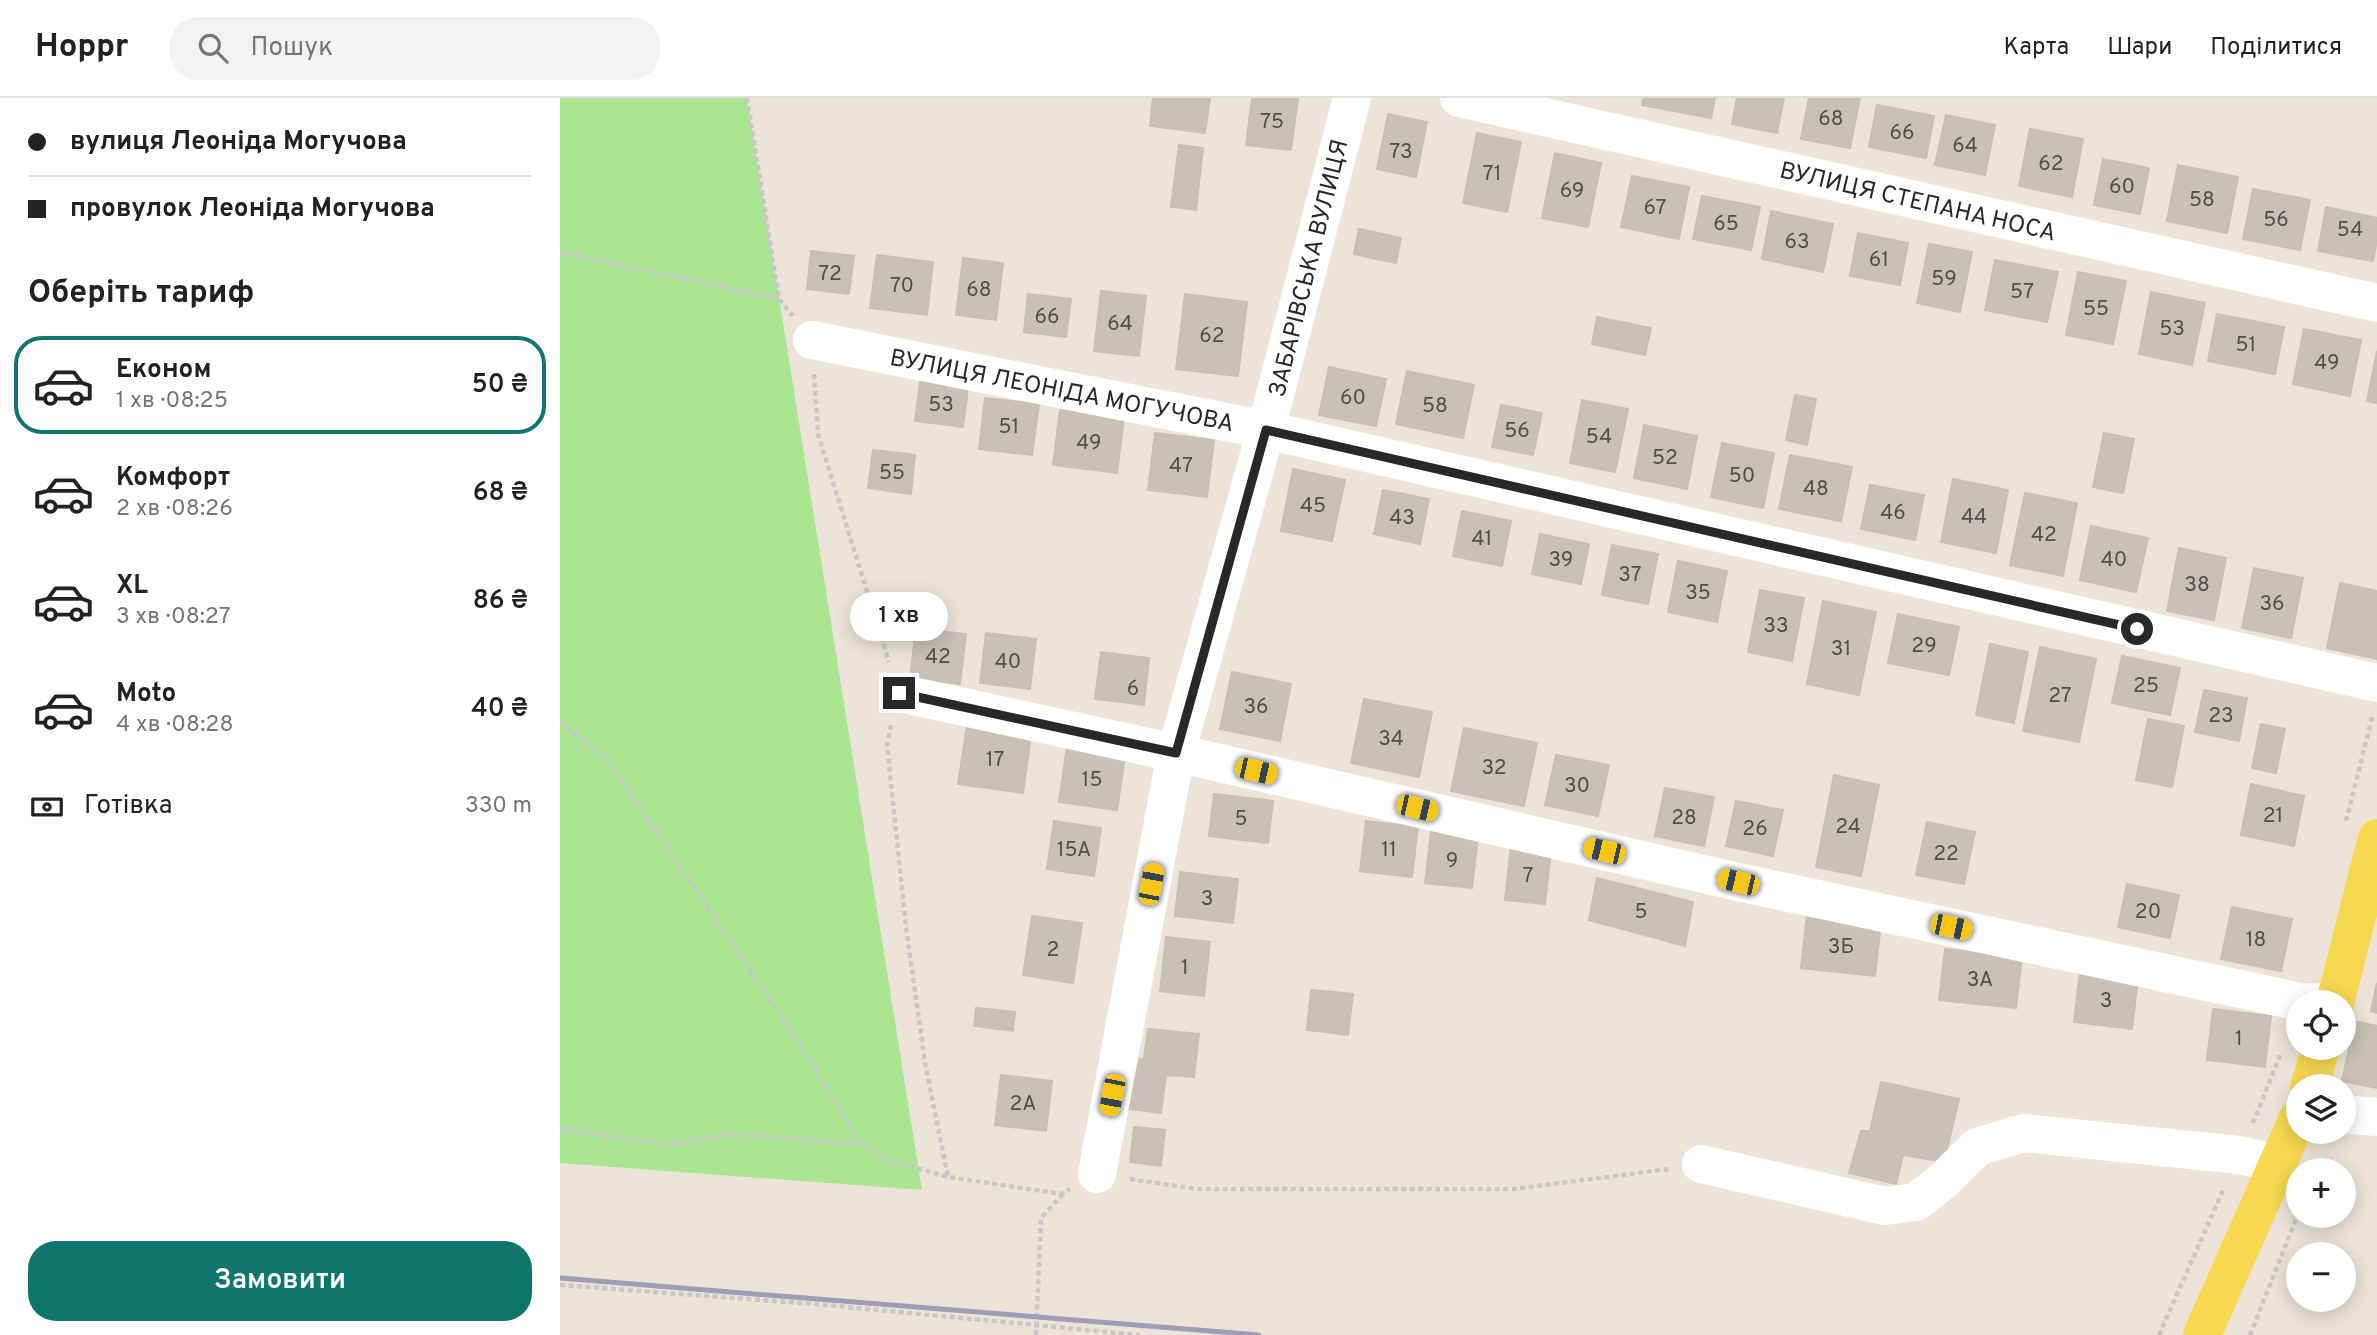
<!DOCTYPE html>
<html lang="uk">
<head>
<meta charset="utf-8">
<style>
  :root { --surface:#fff; --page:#f2f2f2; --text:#222; --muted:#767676; --line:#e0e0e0; --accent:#0f766e }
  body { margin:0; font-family:Overpass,sans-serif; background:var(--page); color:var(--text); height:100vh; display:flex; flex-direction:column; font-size:26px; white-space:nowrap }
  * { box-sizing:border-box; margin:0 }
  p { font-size:23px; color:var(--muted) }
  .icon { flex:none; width:38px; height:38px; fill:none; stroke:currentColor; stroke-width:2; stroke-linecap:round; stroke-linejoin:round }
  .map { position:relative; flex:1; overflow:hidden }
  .details { display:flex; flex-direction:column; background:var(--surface); width:560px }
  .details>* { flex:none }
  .guide { display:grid; align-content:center; height:154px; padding:0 28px; background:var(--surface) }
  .fabs { position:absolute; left:1726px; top:892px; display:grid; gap:14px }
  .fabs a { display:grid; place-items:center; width:70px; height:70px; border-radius:50%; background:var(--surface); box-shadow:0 4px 18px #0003; font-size:35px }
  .end { position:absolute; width:32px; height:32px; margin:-16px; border:9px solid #282828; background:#fff; box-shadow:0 0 0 4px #fff }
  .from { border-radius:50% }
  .bubble { position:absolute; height:49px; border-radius:24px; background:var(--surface); box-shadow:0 4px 18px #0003; font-size:23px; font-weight:600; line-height:49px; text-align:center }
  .car { position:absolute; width:21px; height:42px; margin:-21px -10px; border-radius:9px; box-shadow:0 0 5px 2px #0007; background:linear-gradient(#f5c518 24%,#345 0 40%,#f5c518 0 76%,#345 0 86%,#f5c518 0) }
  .guide b { display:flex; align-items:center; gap:24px; height:66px; font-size:26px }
  .guide b+b { border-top:2px solid var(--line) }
  .guide i { width:18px; height:18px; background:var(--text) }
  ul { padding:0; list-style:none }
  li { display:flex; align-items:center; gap:21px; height:98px; margin:0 14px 10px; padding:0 14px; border:4px solid transparent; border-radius:28px }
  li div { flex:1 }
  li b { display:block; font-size:26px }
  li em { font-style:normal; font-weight:600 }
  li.selected { border-color:var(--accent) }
  li>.icon { width:63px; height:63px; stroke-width:1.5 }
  h2 { padding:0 28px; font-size:32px; line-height:84px }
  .pay { display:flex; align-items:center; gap:18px; height:77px; padding:0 28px; font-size:26px }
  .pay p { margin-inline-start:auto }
  .cta { display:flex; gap:14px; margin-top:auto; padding:14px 28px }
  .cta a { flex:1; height:80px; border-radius:28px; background:var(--accent); color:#fff; font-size:28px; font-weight:600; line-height:80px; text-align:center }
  header { display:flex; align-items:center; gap:42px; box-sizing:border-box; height:98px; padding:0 35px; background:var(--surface); border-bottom:2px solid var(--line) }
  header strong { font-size:33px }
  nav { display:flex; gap:38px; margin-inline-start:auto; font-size:24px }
  .search { width:490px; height:63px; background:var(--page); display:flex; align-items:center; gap:18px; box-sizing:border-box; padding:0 24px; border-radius:28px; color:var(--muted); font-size:26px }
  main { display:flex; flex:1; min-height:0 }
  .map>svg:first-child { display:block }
  .green { fill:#aae691 }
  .building { fill:#c7c1b8; stroke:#c7c0b2; stroke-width:2 }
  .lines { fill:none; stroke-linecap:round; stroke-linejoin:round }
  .path { stroke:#c7c7c7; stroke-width:4.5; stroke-dasharray:5 3.5; stroke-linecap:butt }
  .minor { stroke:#fff; stroke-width:38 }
  .major { stroke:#f8d851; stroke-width:38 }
  .rail { stroke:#9b9eb4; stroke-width:5 }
  .route { stroke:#282828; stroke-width:9 }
  .labels { text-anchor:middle; stroke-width:6; stroke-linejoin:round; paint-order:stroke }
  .number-label { font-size:21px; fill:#504e4c }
  .street-label { font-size:24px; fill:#282828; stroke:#fff }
</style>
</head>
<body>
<header>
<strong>Hoppr</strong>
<div class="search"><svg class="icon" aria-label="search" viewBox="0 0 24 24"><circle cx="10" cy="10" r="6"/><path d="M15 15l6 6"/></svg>Пошук</div>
<nav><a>Карта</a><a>Шари</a><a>Поділитися</a></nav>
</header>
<main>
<section class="details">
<div class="guide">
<b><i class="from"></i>вулиця Леоніда Могучова</b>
<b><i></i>провулок Леоніда Могучова</b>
</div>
<h2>Оберіть тариф</h2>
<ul>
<li class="selected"><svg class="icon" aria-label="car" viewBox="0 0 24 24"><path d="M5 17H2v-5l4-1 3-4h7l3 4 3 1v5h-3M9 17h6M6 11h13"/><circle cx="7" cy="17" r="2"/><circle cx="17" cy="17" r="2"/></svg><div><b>Економ</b><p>1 хв · 08:25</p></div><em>50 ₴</em></li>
<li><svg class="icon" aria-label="car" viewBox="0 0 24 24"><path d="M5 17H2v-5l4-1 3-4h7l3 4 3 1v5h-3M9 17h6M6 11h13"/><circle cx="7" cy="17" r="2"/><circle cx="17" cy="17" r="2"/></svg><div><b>Комфорт</b><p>2 хв · 08:26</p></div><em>68 ₴</em></li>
<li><svg class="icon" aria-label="car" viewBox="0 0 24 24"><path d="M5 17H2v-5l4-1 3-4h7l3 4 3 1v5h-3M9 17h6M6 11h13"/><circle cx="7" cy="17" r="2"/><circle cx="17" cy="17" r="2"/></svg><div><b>XL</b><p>3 хв · 08:27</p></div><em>86 ₴</em></li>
<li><svg class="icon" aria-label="car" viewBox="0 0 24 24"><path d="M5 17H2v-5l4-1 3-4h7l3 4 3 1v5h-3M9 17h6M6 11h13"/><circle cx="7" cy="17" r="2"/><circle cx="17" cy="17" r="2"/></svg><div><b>Moto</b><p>4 хв · 08:28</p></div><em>40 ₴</em></li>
</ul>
<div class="pay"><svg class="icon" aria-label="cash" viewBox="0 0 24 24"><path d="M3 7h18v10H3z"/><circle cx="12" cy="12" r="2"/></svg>Готівка<p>330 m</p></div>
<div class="cta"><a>Замовити</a></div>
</section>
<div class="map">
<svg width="1817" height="1237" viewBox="0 0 1817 1237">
  <rect width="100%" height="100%" fill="#ece4d8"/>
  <path class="green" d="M0 0H187L362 1092 0 1065Z"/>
  <g class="building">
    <path d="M593 0H650L645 35 590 28Z"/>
    <path d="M692 0H738L731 52 686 47Z"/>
    <path d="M1083 0H1155L1151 20 1082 7Z"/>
    <path d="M1177 0H1224L1217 35 1172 26Z"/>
    <path d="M1249 0H1300L1290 50 1241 41Z"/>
    <path d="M1317 7 1374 18 1366 60 1309 49Z"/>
    <path d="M828 16 867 24 856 79 817 71Z"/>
    <path d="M1386 17 1435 27 1425 77 1375 67Z"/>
    <path d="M1470 31 1523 41 1512 99 1459 88Z"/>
    <path d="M917 35 961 44 947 114 903 105Z"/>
    <path d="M619 47 643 50 636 112 611 109Z"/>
    <path d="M995 55 1041 65 1028 129 982 120Z"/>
    <path d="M1543 61 1589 70 1580 116 1534 107Z"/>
    <path d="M1618 67 1678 79 1667 135 1607 123Z"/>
    <path d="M1072 78 1129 89 1119 141 1061 129Z"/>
    <path d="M1693 91 1750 102 1740 152 1683 141Z"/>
    <path d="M1142 98 1200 109 1191 152 1133 141Z"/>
    <path d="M1766 109 1817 120V142L1813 163 1758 153Z"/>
    <path d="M1211 113 1273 126 1263 174 1202 161Z"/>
    <path d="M799 131 841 140 836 165 794 156Z"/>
    <path d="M1298 135 1348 145 1340 187 1290 178Z"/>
    <path d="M1369 146 1412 154 1400 214 1357 205Z"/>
    <path d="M251 153 294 158 289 196 247 191Z"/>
    <path d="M317 157 373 164 367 217 310 210Z"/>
    <path d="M403 160 443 165 436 222 396 217Z"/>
    <path d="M1435 162 1498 174 1487 224 1425 212Z"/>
    <path d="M1518 174 1566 183 1553 246 1506 237Z"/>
    <path d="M541 193 586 198 579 258 534 253Z"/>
    <path d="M1591 194 1645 205 1632 267 1579 256Z"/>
    <path d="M468 196 511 201 506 239 464 234Z"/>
    <path d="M625 196 687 204 678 278 616 271Z"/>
    <path d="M1657 216 1724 229 1715 276 1648 263Z"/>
    <path d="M1037 219 1091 230 1085 257 1032 246Z"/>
    <path d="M1744 231 1801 242 1790 298 1733 286Z"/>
    <path d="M1817 253V305L1807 303Z"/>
    <path d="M769 269 826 281 816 328 759 317Z"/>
    <path d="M847 273 914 287 903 340 836 326Z"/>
    <path d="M360 284 408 290 403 329 355 323Z"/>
    <path d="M1235 297 1256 301 1247 347 1226 342Z"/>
    <path d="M425 300 479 306 472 357 419 351Z"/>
    <path d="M1022 302 1068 311 1055 374 1010 365Z"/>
    <path d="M941 307 982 315 973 357 932 349Z"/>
    <path d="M500 312 564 320 557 375 493 367Z"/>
    <path d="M1084 327 1137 338 1127 391 1074 380Z"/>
    <path d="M595 335 654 342 647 399 588 392Z"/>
    <path d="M1544 335 1574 341 1563 395 1533 389Z"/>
    <path d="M1162 345 1214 355 1203 410 1151 399Z"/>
    <path d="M313 352 355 357 351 396 308 390Z"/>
    <path d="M1230 357 1292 369 1281 423 1219 411Z"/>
    <path d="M733 371 785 382 772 443 721 433Z"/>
    <path d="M1393 381 1448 392 1436 455 1381 444Z"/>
    <path d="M1310 387 1364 397 1355 442 1301 431Z"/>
    <path d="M823 392 869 401 860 446 814 436Z"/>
    <path d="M1465 395 1517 405 1503 478 1450 467Z"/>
    <path d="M902 413 951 423 942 468 893 458Z"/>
    <path d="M1531 428 1588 440 1576 494 1520 482Z"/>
    <path d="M980 436 1029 446 1021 486 972 476Z"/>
    <path d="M1052 447 1098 456 1088 506 1042 497Z"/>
    <path d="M1619 450 1666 460 1654 522 1607 513Z"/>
    <path d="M1118 463 1167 473 1157 524 1108 514Z"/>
    <path d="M1694 470 1743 480 1731 540 1682 530Z"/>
    <path d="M1780 485 1817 493V561L1767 550Z"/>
    <path d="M1200 492 1244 500 1232 563 1188 554Z"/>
    <path d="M1263 503 1316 514 1299 597 1247 586Z"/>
    <path d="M1338 516 1399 529 1389 577 1328 565Z"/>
    <path d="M356 530 406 536 400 586 350 580Z"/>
    <path d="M426 535 476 541 470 591 420 585Z"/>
    <path d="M1430 546 1468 554 1454 625 1416 617Z"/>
    <path d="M1480 549 1536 561 1519 644 1463 633Z"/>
    <path d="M541 554 589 560 584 607 535 601Z"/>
    <path d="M1562 558 1620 570 1610 617 1552 605Z"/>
    <path d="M672 574 731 586 720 643 660 631Z"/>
    <path d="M1644 592 1687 600 1679 643 1635 634Z"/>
    <path d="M804 601 872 614 859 679 791 665Z"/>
    <path d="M1588 621 1624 628 1612 689 1576 682Z"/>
    <path d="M1701 626 1725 631 1716 675 1692 670Z"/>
    <path d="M407 628 471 637 463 695 398 686Z"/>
    <path d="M904 630 977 645 964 708 891 693Z"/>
    <path d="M507 649 565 658 557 712 499 704Z"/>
    <path d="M996 657 1049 667 1038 718 985 707Z"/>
    <path d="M1274 677 1319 687 1301 778 1256 769Z"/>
    <path d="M1691 686 1744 698 1734 748 1681 737Z"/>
    <path d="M1105 690 1154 699 1144 748 1095 738Z"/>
    <path d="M654 696 713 703 708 745 649 738Z"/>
    <path d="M1176 703 1223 712 1213 758 1166 748Z"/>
    <path d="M494 723 541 730 534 778 487 771Z"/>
    <path d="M806 723 858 729 852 779 800 773Z"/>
    <path d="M1367 724 1415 734 1404 786 1356 777Z"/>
    <path d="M871 734 918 739 912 790 865 785Z"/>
    <path d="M951 747 991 751 985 806 945 802Z"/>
    <path d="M620 774 678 781 673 825 615 818Z"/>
    <path d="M1037 780 1133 804 1125 848 1029 822Z"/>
    <path d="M1567 786 1619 797 1610 840 1558 829Z"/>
    <path d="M1672 809 1732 821 1721 873 1661 861Z"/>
    <path d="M1247 816 1321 825 1315 878 1241 870Z"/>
    <path d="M472 818 522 825 513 885 463 877Z"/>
    <path d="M606 839 650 844 644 898 600 893Z"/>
    <path d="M1385 851 1462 859 1456 910 1379 902Z"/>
    <path d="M1520 873 1578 880 1572 931 1514 924Z"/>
    <path d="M1817 885V915L1811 913Z"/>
    <path d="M751 892 793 896 788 937 747 932Z"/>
    <path d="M416 910 455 914 453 933 414 928Z"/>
    <path d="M1653 911 1711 918 1705 969 1647 962Z"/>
    <path d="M1795 923 1817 928V990L1782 983Z"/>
    <path d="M588 931 639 936 634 979 606 977 601 1015 569 1011 575 961H584Z"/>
    <path d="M441 977 492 983 486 1033 435 1027Z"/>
    <path d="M1321 984 1399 1001 1384 1064 1343 1057 1336 1086 1289 1075 1301 1033H1310Z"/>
    <path d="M574 1029 605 1032 601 1068 570 1064Z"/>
  </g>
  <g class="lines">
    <g class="path">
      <path d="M187 0 219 201 233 218"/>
      <path d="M0 154 219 201"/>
      <path d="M254 276 258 336 329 564"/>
      <path d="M0 624 47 661 235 939 301 1045"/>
      <path d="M331 627 327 647 346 829 365 965 388 1079"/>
      <path d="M1786 723 1813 616"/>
      <path d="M1693 1025 1721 955"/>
      <path d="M0 1031 109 1046 173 1036 302 1046 325 1061 388 1079 502 1096 510 1091"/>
      <path d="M570 1081 637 1091H953L1109 1071"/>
      <path d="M0 1187 255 1206 580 1237"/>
      <path d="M476 1237 481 1120 502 1097"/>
      <path d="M1599 1237 1664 1090"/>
      <path d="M1690 1237 1738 1116"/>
    </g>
    <g class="minor">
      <path d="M899 0 1817 205"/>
      <path d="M252 242 706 332 1817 585"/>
      <path d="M339 595 616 655 1178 784 1741 904 1771 905"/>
      <path d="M1783 1016 1817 1019"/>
      <path d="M1141 1066 1325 1108 1356 1104 1384 1082 1417 1049 1464 1035 1679 1057 1716 1065"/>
      <path d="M537 1076 616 655 706 332 792 0"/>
    </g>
    <g class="major">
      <path d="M1775 905 1817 740"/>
      <path d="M1749 989 1761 950"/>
      <path d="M1642 1237 1738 1020"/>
    </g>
    <path class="rail" d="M0 1180 699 1237"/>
  </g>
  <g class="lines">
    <path class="route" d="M339 595 616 655 706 332 1577 531"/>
  </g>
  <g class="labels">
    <g class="number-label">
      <text x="1271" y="27">68</text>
      <text x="712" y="30">75</text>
      <text x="1342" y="41">66</text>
      <text x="1405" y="54">64</text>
      <text x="841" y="60">73</text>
      <text x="1491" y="72">62</text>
      <text x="932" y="82">71</text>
      <text x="1562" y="95">60</text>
      <text x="1012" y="99">69</text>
      <text x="1642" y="108">58</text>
      <text x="1095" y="116">67</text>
      <text x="1716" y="128">56</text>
      <text x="1166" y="132">65</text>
      <text x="1790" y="138">54</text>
      <text x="1237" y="150">63</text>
      <text x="1319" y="168">61</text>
      <text x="270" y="182">72</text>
      <text x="1384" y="187">59</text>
      <text x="342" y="194">70</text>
      <text x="419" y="198">68</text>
      <text x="1462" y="200">57</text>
      <text x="1536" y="217">55</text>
      <text x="487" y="225">66</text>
      <text x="560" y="232">64</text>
      <text x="1612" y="237">53</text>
      <text x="652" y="244">62</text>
      <text x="1686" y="253">51</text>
      <text x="1767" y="271">49</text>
      <text x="793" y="306">60</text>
      <text x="381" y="313">53</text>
      <text x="875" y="314">58</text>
      <text x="449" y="335">51</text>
      <text x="957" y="339">56</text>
      <text x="1039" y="345">54</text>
      <text x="529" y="351">49</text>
      <text x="1105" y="366">52</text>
      <text x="621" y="374">47</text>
      <text x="332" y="381">55</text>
      <text x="1182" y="384">50</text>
      <text x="1256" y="397">48</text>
      <text x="753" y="414">45</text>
      <text x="1333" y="421">46</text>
      <text x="1414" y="425">44</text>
      <text x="842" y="426">43</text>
      <text x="1484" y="443">42</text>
      <text x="922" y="447">41</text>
      <text x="1001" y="468">39</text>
      <text x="1554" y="468">40</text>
      <text x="1070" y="483">37</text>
      <text x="1637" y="493">38</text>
      <text x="1138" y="501">35</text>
      <text x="1712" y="512">36</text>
      <text x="1216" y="534">33</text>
      <text x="1364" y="554">29</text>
      <text x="1281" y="557">31</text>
      <text x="378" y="565">42</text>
      <text x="448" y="570">40</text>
      <text x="1586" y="594">25</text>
      <text x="573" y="597">6</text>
      <text x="1500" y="604">27</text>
      <text x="696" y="615">36</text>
      <text x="1661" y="624">23</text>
      <text x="831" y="647">34</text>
      <text x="435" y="668">17</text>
      <text x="934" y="676">32</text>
      <text x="532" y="688">15</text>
      <text x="1017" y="694">30</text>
      <text x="1713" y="724">21</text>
      <text x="1124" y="726">28</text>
      <text x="681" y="727">5</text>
      <text x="1288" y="735">24</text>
      <text x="1195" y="737">26</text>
      <text x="514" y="758">15А</text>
      <text x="829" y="758">11</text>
      <text x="1386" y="762">22</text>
      <text x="892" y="769">9</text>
      <text x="968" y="784">7</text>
      <text x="647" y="807">3</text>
      <text x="1081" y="820">5</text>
      <text x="1588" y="820">20</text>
      <text x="1696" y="848">18</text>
      <text x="1281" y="855">3Б</text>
      <text x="493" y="858">2</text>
      <text x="625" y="876">1</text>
      <text x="1420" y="888">3А</text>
      <text x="1546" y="909">3</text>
      <text x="1679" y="947">1</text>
      <text x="463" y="1012">2А</text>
    </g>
    <g class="street-label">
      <text transform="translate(1358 103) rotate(13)" y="8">ВУЛИЦЯ СТЕПАНА НОСА</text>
      <text transform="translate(748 170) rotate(-76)" y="8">ЗАБАРІВСЬКА ВУЛИЦЯ</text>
      <text transform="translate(502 292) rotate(11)" y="8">ВУЛИЦЯ ЛЕОНІДА МОГУЧОВА</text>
    </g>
  </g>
</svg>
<div class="fabs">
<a><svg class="icon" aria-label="locate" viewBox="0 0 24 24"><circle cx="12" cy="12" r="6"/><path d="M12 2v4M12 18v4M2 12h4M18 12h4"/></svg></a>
<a><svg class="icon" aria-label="layers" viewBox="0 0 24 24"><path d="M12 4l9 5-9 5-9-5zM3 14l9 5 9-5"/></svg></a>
<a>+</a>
<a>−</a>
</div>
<i class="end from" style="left:1577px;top:531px"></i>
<i class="end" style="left:339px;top:595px"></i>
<div class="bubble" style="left:290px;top:494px;width:98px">1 хв</div>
<i class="car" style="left:696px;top:673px;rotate:103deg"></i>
<i class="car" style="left:857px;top:710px;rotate:103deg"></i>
<i class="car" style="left:1044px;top:753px;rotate:283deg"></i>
<i class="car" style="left:1178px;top:784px;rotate:283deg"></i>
<i class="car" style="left:591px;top:786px;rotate:11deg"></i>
<i class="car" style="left:1391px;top:829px;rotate:102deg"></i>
<i class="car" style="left:552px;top:997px;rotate:191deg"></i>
</div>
</main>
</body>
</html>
